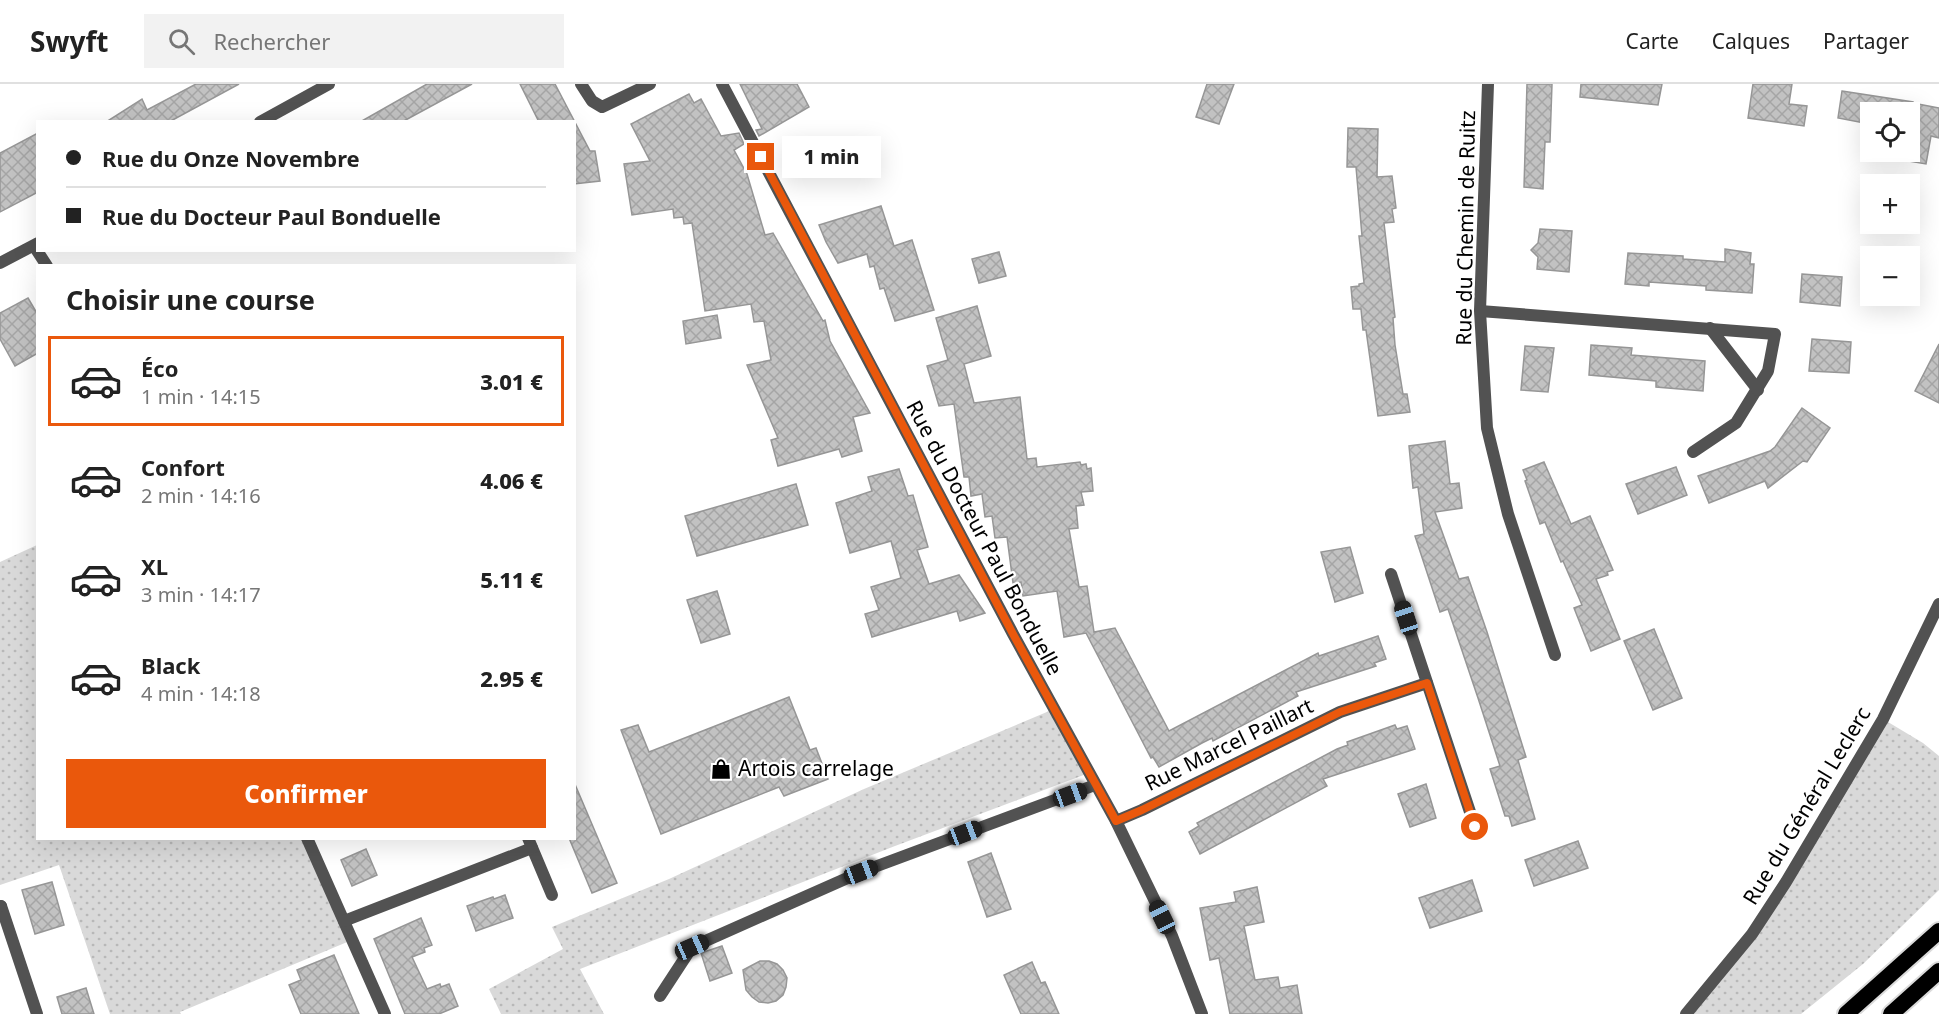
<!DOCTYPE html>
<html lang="fr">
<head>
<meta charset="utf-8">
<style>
  :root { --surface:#fff; --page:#f2f2f2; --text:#222; --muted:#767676; --line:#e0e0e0; --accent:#ea580c }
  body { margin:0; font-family:"Noto Sans",sans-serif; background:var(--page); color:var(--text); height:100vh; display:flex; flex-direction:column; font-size:22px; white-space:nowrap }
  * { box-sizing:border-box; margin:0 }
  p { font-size:20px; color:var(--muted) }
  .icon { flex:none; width:33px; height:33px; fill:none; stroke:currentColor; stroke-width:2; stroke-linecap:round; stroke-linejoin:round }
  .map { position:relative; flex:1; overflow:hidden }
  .side { position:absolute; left:36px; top:180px; width:540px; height:576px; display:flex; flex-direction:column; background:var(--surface); border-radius:0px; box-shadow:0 6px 24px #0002 }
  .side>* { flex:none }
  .hud { position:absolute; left:36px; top:36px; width:540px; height:132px; border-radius:0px; box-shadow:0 6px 24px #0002; display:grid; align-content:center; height:132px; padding:0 30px; background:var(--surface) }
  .controls { position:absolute; left:1860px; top:18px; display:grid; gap:12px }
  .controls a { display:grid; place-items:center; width:60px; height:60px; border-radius:0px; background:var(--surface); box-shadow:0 6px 24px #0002; font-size:30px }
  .end { position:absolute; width:27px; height:27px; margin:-14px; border:8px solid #ea580c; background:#fff; box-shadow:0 0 0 3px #fff }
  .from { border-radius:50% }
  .bubble { position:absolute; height:42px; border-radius:0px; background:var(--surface); box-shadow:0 6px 24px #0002; font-size:20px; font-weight:800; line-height:42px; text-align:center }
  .car { position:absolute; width:18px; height:36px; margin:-18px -9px; border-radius:8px; box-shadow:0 0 4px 2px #0007; background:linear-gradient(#222 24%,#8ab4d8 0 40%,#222 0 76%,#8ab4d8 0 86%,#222 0) }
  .hud b { display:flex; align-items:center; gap:21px; height:57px; font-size:22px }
  .hud b+b { border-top:2px solid var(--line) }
  .hud i { width:15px; height:15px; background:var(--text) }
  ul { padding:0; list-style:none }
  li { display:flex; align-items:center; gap:18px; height:90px; margin:0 12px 9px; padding:0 18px; border:3px solid transparent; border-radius:0px }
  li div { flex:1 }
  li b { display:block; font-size:22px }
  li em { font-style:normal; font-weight:800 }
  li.active { border-color:var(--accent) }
  li>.icon { width:54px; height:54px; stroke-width:1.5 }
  h2 { padding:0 30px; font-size:27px; line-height:72px }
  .action { display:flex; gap:12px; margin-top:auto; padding:12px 30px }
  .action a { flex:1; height:69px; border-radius:0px; background:var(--accent); color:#fff; font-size:24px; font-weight:800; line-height:69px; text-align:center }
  header { display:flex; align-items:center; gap:36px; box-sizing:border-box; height:84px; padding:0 30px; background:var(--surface); border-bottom:2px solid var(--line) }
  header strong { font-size:28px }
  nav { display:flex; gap:33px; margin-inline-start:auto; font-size:21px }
  .search { width:420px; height:54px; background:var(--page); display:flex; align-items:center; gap:15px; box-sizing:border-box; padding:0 21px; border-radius:0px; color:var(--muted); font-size:22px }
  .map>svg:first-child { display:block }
  .grass { fill:url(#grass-dots) }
  .building { fill:url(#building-cross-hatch); stroke:#969696; stroke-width:1.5 }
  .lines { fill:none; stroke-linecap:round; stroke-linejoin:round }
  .trunk-casing { stroke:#dbdbdb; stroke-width:20 }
  .service { stroke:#525252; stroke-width:12 }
  .minor { stroke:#525252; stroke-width:12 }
  .tertiary { stroke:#525252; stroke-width:12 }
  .trunk { stroke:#000; stroke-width:16 }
  .route { stroke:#ea580c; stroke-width:8 }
  .labels { text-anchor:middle; stroke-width:4.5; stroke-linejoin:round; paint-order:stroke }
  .street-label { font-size:21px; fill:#000; stroke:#fff }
  .poi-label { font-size:21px; fill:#000; stroke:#fff; text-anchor:start }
</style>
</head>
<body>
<header>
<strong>Swyft</strong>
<div class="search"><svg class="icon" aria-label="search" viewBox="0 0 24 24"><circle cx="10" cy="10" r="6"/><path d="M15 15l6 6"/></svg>Rechercher</div>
<nav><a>Carte</a><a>Calques</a><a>Partager</a></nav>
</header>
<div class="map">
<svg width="1939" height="930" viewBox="0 0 1939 930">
  <defs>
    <pattern id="grass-dots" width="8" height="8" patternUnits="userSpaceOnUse" patternTransform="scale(1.5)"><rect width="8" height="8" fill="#d9d9d9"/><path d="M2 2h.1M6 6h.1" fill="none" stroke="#b8b8b8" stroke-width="1.8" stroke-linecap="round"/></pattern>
    <pattern id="building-cross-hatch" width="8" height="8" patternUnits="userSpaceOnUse" patternTransform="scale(1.5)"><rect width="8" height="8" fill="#c2c2c2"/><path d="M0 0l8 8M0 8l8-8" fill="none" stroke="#a5a5a5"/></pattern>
  </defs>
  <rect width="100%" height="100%" fill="#fff"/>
  <g class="grass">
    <path d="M37 461 38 754 307 755 352 856 180 928 181 930H110L59 781 0 801V478Z"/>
    <path d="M1054 625 1089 689 895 762 580 885 604 930H501L489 905 563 865 552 843 669 795 864 705Z"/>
    <path d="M1883 635 1923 659 1939 672V806L1863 880 1801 930H1686L1752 850Z"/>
  </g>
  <g class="building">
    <path d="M196 0H239L169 38H106L142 15 147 26Z"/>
    <path d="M427 0H472L402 38H360Z"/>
    <path d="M520 0H555L590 67H595L600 97 574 100V38H539Z"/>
    <path d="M740 0H797L809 23 759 52 756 46 762 45Z"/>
    <path d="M1207 0H1234L1219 40 1196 33Z"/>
    <path d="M1527 0H1552L1550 58H1545L1543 105 1524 103Z"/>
    <path d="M1581 0H1662L1658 21 1580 13Z"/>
    <path d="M1753 0H1792L1789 20 1807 22 1804 42 1748 34Z"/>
    <path d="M1842 7 1913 18 1912 28H1870V40L1838 34Z"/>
    <path d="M689 10 694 19 701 15 721 52 739 49 744 60 734 66 747 90 765 151 773 149 823 237 825 236 830 257 870 329 853 333 862 367 842 373 839 365 778 382 771 356 778 354 747 281 771 276 764 237 754 238 751 220 705 227 692 139 684 140 683 133 674 134 673 125 632 131 624 80 650 77 631 40Z"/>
    <path d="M1918 20 1939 24V54L1931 52 1926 80 1908 77Z"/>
    <path d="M1348 44 1378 45 1377 93 1392 92 1396 124 1392 125 1394 138 1384 139 1395 233 1393 234 1395 261 1403 310H1407L1410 328 1378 332 1366 246H1363L1361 225H1353L1351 203 1359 202V200L1364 199 1359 152H1362L1356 83H1347Z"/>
    <path d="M38 49V108L0 128V69Z"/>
    <path d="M881 122 894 162 912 156 934 226 895 237 884 204 880 205 874 182 870 183 867 170 838 179 826 158 819 141Z"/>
    <path d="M1540 145 1572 147 1569 188 1537 185 1538 173 1531 166 1538 159Z"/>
    <path d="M1725 165 1751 169 1750 180H1754L1752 209 1706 206V202L1649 198V202L1625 200 1628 169 1683 172V175L1725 178Z"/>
    <path d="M999 168 1006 192 979 199 972 175Z"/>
    <path d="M1802 190 1842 193 1840 222 1800 218Z"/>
    <path d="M28 214 38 231V269L15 282 0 255V229Z"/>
    <path d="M977 222 991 272 964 280 974 319 1020 313 1027 375 1036 374 1037 383 1080 378 1081 381 1086 380 1087 385 1091 384 1093 407 1081 408 1084 421 1076 422 1078 444 1069 445 1079 503 1087 502 1094 548 1115 544 1169 647 1318 569 1319 572 1378 552 1386 575 1374 579 1376 582 1296 608 1298 612 1213 657 1212 654 1202 659 1159 683 1153 673 1151 674 1086 549 1064 553 1057 507 1023 512 1021 498 1013 499 1007 453 995 454 992 432 985 433 982 410 971 412 969 393H964L954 320 939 322 927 282 948 276 936 234Z"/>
    <path d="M717 231 721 254 686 260 683 237Z"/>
    <path d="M1812 255 1851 258 1849 289 1809 287Z"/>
    <path d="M1939 260V319L1915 307Z"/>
    <path d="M1591 261 1632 264 1631 271 1705 277 1703 307 1656 303V297L1589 291Z"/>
    <path d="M1525 262 1554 264 1548 308 1521 306Z"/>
    <path d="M1802 324 1830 344 1807 378 1803 377 1768 404 1765 397 1709 419 1698 392 1770 367 1775 363Z"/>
    <path d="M1445 357 1450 400 1459 399 1462 424 1435 428 1459 495 1468 493 1487 548 1526 673 1518 676 1535 735 1512 742 1509 732H1505L1490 685 1500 682 1478 614 1448 525 1440 528 1415 452 1424 450 1418 403 1413 404 1409 362Z"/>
    <path d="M1544 378 1571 440 1590 432 1613 486 1607 488 1608 491 1596 495 1620 555 1591 567 1574 524 1582 521 1563 477 1561 478 1545 438 1540 440 1525 397 1527 396 1523 386Z"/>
    <path d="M1676 383 1687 411 1638 430 1626 400Z"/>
    <path d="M899 385 908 412 913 411 928 463 917 466 929 500 959 491 985 529 960 537 957 527 872 553 865 530 879 526 871 503 901 494 891 457 850 469 836 419 872 407 868 393Z"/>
    <path d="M796 400 808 441 697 472 685 432Z"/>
    <path d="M1350 463 1363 509 1335 518 1321 468Z"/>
    <path d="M717 507 730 550 701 559 687 516Z"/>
    <path d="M1654 545 1682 614 1653 626 1624 557Z"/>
    <path d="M789 613 810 666 816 664 828 695 784 712 779 703 661 750 621 646 638 641 649 668Z"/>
    <path d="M1395 641 1397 645 1407 642 1415 665 1323 695 1327 702 1200 770 1189 748 1199 742 1197 739 1337 665 1348 661 1347 658Z"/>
    <path d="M574 698 617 799 592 809 569 754H574Z"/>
    <path d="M1426 700 1436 734 1410 743 1398 710Z"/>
    <path d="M1578 757 1588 784 1534 802 1525 776Z"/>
    <path d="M366 765 377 791 352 802 341 776Z"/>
    <path d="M991 769 1011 825 987 833 968 778Z"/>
    <path d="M1472 796 1482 827 1430 844 1419 814Z"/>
    <path d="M52 798 64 841 35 850 22 806Z"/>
    <path d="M1257 803 1264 838 1244 842 1255 896 1278 893 1280 904 1297 901 1302 930H1230L1219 874 1210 876 1200 824 1236 818 1234 808Z"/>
    <path d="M505 811 513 834 476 847 467 822 493 813 494 815Z"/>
    <path d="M421 834 432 861 424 864 425 868 412 873 427 905 440 900 441 903 449 900 458 922 439 930H405L374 855Z"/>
    <path d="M722 862 732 889 710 897 701 869Z"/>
    <path d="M334 871 359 930H301L289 901 301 896 297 886Z"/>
    <path d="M760 877H769L777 880 783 886 787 894 786 903 783 911 776 917 768 919 759 918 752 913 746 906 743 886Z"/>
    <path d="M1032 878 1041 899 1045 898 1059 930H1021L1004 891Z"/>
    <path d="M86 904 94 930H62L57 913Z"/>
  </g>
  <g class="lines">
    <g class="trunk-casing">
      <g id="trunk">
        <path d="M1846 930 1939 847"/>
        <path d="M1891 930 1939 887"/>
      </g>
    </g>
    <g class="service">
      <path d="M1 822 37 930"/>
      <path d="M660 912 692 863 861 788 1095 701"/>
      <path d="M1686 930 1752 850 1786 798 1883 635 1939 520"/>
    </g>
    <g class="minor">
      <path d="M581 0 592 17 602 23 650 0"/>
      <path d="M1488 0 1480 227 1487 344 1508 430 1555 571"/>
      <path d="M34 162 47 182"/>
      <path d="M1480 227 1775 250 1768 287 1736 339 1693 368"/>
      <path d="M1710 244 1758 306"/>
      <path d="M1391 490 1475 743"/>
      <path d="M1116 737 1142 726 1340 628 1427 599"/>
      <path d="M307 754 385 930"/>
      <path d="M528 754 552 811"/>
      <path d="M0 822H1"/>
      <path d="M344 837 532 764"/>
    </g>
    <g class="tertiary">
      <path d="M722 0 1013 550 1116 737 1172 852 1202 930"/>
      <path d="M260 38 329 0"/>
      <path d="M0 179 38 159"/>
    </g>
    <use href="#trunk" class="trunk"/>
  </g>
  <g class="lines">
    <path class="route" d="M761 73 1013 550 1116 737 1142 726 1340 628 1427 599 1475 743"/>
  </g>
  <defs>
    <g id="shop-bare" transform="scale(1.62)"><path d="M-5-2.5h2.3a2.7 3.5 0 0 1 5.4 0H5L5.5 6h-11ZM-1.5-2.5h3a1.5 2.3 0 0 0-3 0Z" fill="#000" stroke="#fff" stroke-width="2.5" paint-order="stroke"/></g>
  </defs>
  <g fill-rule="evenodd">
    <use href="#shop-bare" x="721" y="685"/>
  </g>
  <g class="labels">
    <g class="street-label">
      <text transform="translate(1466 144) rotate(-89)" y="7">Rue du Chemin de Ruitz</text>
      <text transform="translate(984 454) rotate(62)" y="7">Rue du Docteur Paul Bonduelle</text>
      <text transform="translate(1229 661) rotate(-26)" y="7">Rue Marcel Paillart</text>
      <text transform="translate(1807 722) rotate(-59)" y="7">Rue du Général Leclerc</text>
    </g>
    <g class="poi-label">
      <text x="738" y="692">Artois carrelage</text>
    </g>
  </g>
</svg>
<div class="controls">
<a><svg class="icon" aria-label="locate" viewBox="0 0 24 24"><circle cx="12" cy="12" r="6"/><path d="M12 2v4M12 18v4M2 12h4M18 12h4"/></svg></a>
<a>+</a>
<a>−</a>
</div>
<i class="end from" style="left:1475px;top:743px"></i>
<i class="end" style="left:761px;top:73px"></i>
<div class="bubble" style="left:782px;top:52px;width:99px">1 min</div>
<i class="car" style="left:1406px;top:534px;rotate:342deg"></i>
<i class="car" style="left:1070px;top:711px;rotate:70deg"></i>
<i class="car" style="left:965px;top:749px;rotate:69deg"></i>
<i class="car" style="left:861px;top:788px;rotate:69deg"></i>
<i class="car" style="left:1162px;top:833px;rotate:334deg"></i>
<i class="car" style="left:692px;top:863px;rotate:66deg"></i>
<div class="hud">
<b><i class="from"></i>Rue du Onze Novembre</b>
<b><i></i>Rue du Docteur Paul Bonduelle</b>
</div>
<section class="side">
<h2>Choisir une course</h2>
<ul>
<li class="active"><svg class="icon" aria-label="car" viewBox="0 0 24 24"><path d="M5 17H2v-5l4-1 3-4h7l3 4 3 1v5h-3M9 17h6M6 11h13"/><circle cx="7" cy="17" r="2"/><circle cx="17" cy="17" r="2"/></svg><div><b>Éco</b><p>1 min · 14:15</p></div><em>3.01 €</em></li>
<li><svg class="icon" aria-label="car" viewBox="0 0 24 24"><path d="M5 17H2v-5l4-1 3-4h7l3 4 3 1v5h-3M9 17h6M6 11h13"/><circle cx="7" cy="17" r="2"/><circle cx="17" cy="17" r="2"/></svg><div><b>Confort</b><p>2 min · 14:16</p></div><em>4.06 €</em></li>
<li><svg class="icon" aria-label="car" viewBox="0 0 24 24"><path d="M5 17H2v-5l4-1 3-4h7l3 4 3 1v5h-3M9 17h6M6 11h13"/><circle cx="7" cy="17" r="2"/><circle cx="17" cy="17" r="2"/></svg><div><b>XL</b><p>3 min · 14:17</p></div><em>5.11 €</em></li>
<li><svg class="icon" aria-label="car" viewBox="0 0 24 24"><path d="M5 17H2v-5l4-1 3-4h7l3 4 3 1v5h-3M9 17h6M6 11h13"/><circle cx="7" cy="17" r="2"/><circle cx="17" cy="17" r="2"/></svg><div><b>Black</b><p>4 min · 14:18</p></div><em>2.95 €</em></li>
</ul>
<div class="action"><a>Confirmer</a></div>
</section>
</div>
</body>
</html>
